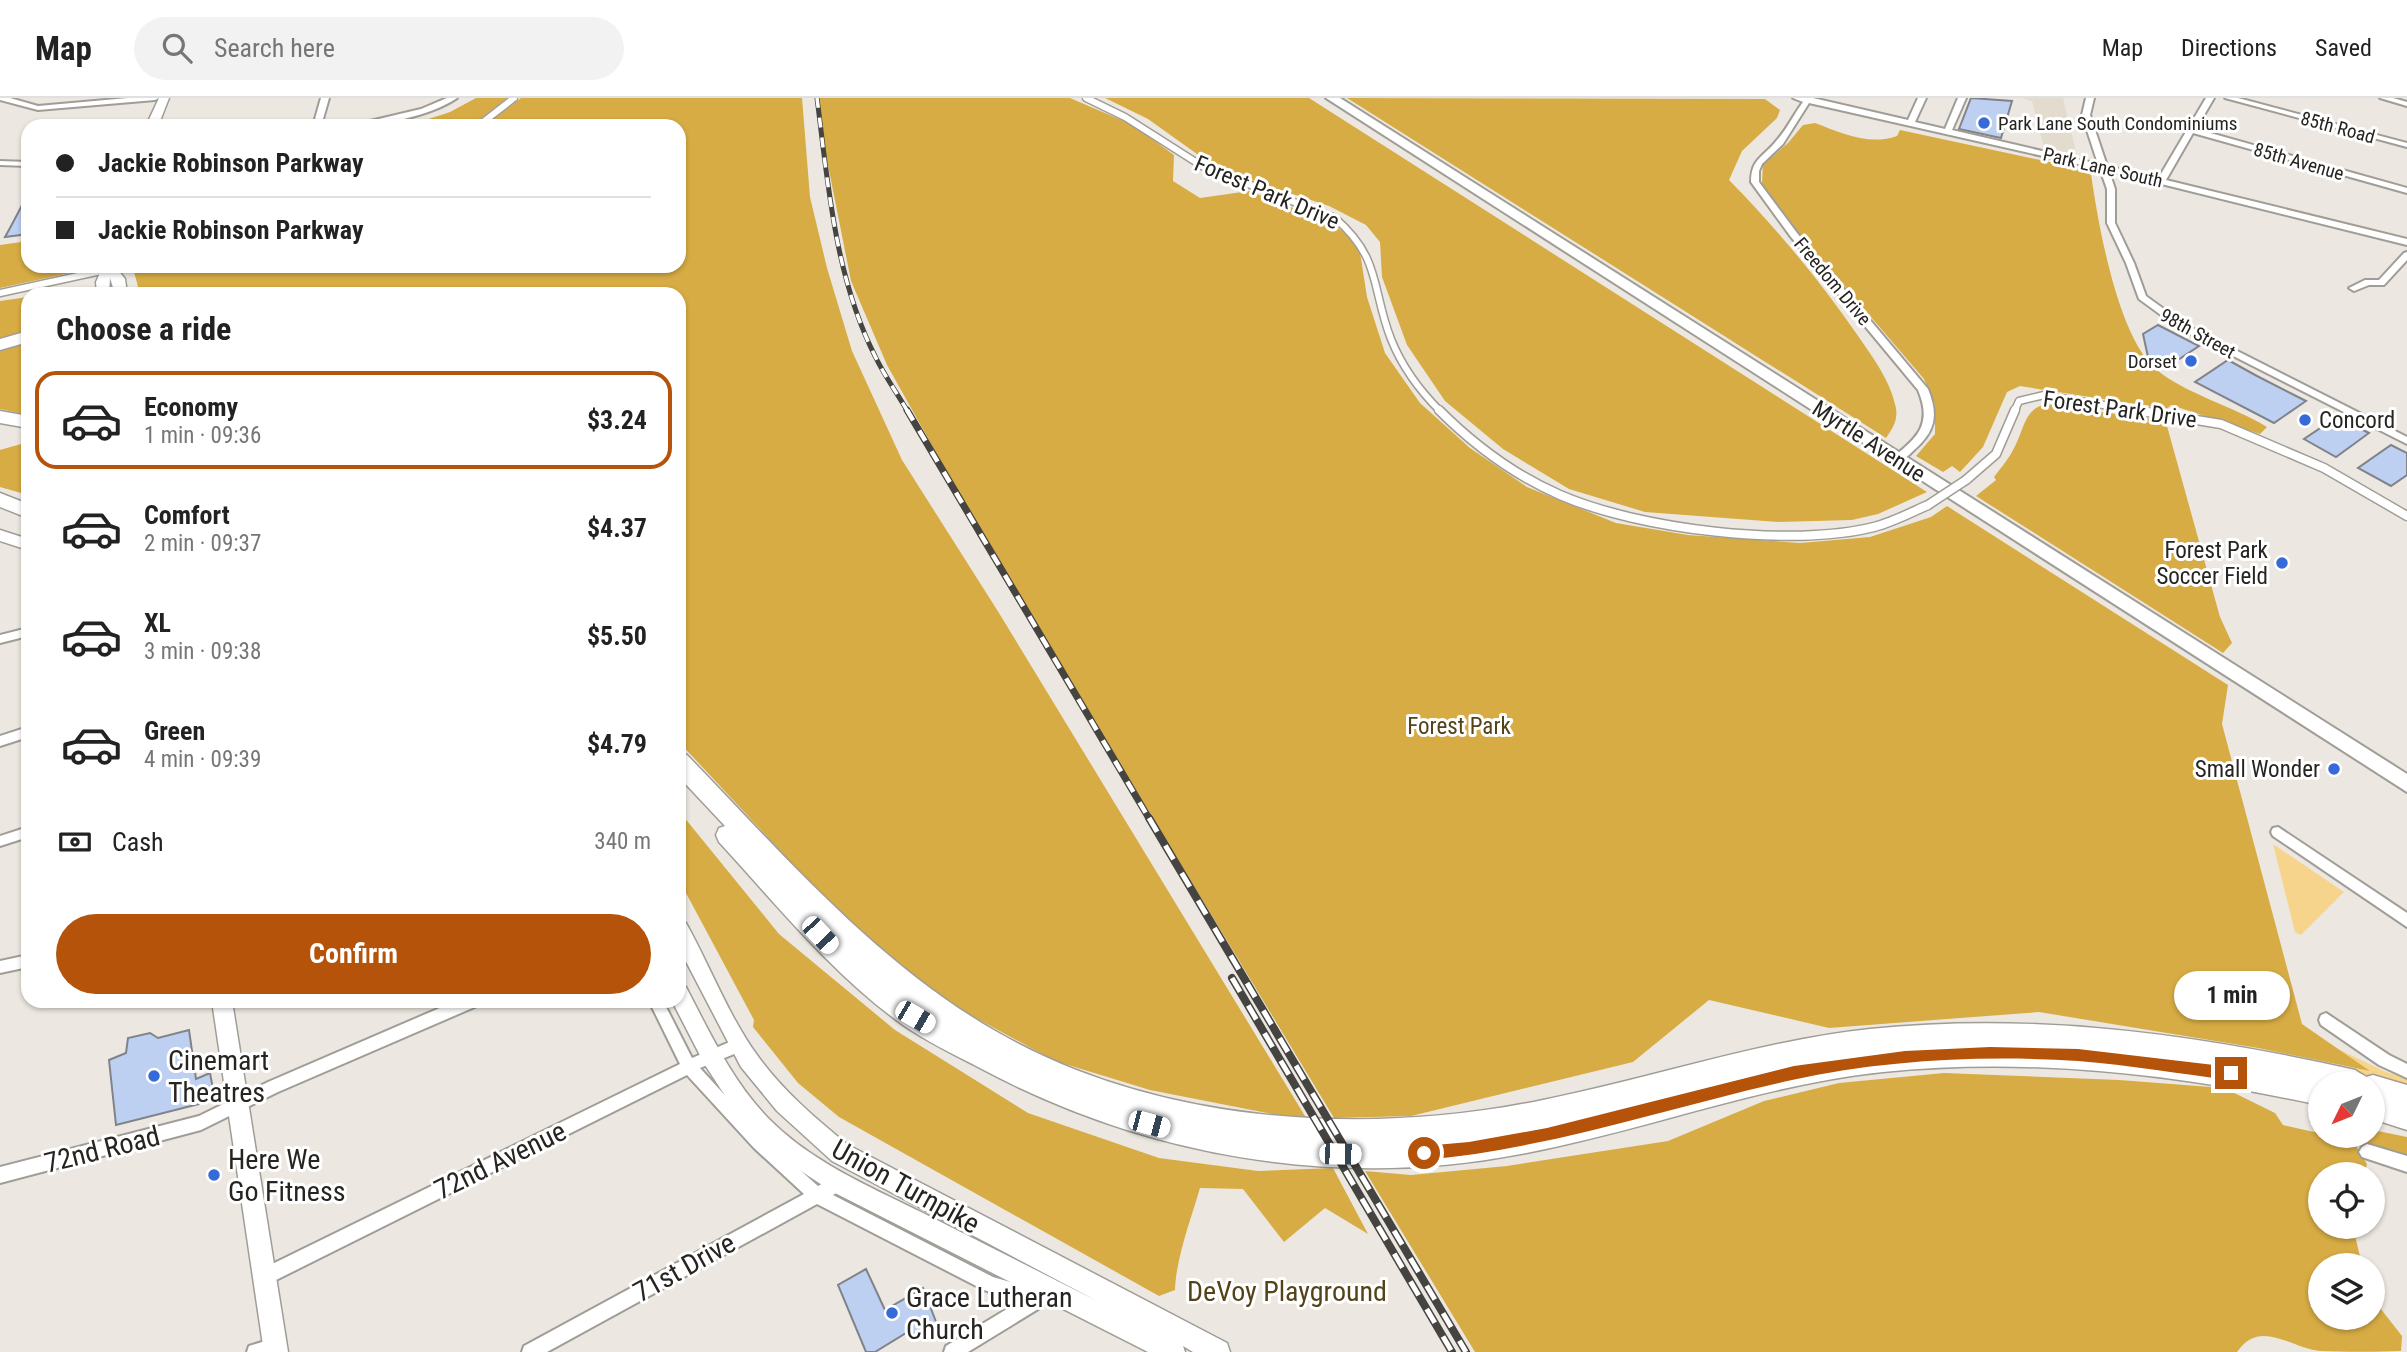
<!DOCTYPE html>
<html lang="en">
<head>
<meta charset="utf-8">
<style>
  :root { --surface:#fff; --page:#f2f2f2; --text:#222; --muted:#767676; --line:#e0e0e0; --accent:#b45309 }
  body { margin:0; font-family:"Roboto Condensed",sans-serif; background:var(--page); color:var(--text); height:100vh; display:flex; flex-direction:column; font-size:26px; white-space:nowrap }
  * { box-sizing:border-box; margin:0 }
  p { font-size:23px; color:var(--muted) }
  .icon { flex:none; width:38px; height:38px; fill:none; stroke:currentColor; stroke-width:2; stroke-linecap:round; stroke-linejoin:round }
  .map { position:relative; flex:1; overflow:hidden }
  .details { position:absolute; left:21px; top:189px; width:665px; height:721px; display:flex; flex-direction:column; background:var(--surface); border-radius:21px; box-shadow:0 2px 5px #0004 }
  .details>* { flex:none }
  .hud { position:absolute; left:21px; top:21px; width:665px; height:154px; border-radius:21px; box-shadow:0 2px 5px #0004; display:grid; align-content:center; height:154px; padding:0 35px; background:var(--surface) }
  .needle { width:46px; rotate:227deg }
  .controls { position:absolute; left:2308px; top:973px; display:grid; gap:14px }
  .controls a { display:grid; place-items:center; width:77px; height:77px; border-radius:50%; background:var(--surface); box-shadow:0 2px 5px #0004; font-size:35px }
  .end { position:absolute; width:32px; height:32px; margin:-16px; border:9px solid #b45309; background:#fff; box-shadow:0 0 0 4px #fff }
  .from { border-radius:50% }
  .bubble { position:absolute; height:49px; border-radius:24px; background:var(--surface); box-shadow:0 2px 5px #0004; font-size:23px; font-weight:700; line-height:49px; text-align:center }
  .car { position:absolute; width:21px; height:42px; margin:-21px -10px; border-radius:9px; box-shadow:0 0 5px 2px #0007; background:linear-gradient(#fff 24%,#345 0 40%,#fff 0 76%,#345 0 86%,#fff 0) }
  .hud b { display:flex; align-items:center; gap:24px; height:66px; font-size:26px }
  .hud b+b { border-top:2px solid var(--line) }
  .hud i { width:18px; height:18px; background:var(--text) }
  ul { padding:0; list-style:none }
  li { display:flex; align-items:center; gap:21px; height:98px; margin:0 14px 10px; padding:0 21px; border:4px solid transparent; border-radius:21px }
  li div { flex:1 }
  li b { display:block; font-size:26px }
  li em { font-style:normal; font-weight:700 }
  li.selected { border-color:var(--accent) }
  li>.icon { width:63px; height:63px; stroke-width:1.5 }
  h2 { padding:0 35px; font-size:32px; line-height:84px }
  .pay { display:flex; align-items:center; gap:18px; height:77px; padding:0 35px; font-size:26px }
  .pay p { margin-inline-start:auto }
  .cta { display:flex; gap:14px; margin-top:auto; padding:14px 35px }
  .cta a { flex:1; height:80px; border-radius:42px; background:var(--accent); color:#fff; font-size:28px; font-weight:700; line-height:80px; text-align:center }
  header { display:flex; align-items:center; gap:42px; box-sizing:border-box; height:98px; padding:0 35px; background:var(--surface); border-bottom:2px solid var(--line) }
  header strong { font-size:33px }
  nav { display:flex; gap:38px; margin-inline-start:auto; font-size:24px }
  .search { width:490px; height:63px; background:var(--page); display:flex; align-items:center; gap:18px; box-sizing:border-box; padding:0 24px; border-radius:38px; color:var(--muted); font-size:26px }
  .map>svg:first-child { display:block }
  .built { fill:#e3dcce }
  .green { fill:#f6d48c }
  .forest { fill:#d7ac44 }
  .building { fill:#bed0f2; stroke:#808389; stroke-width:2 }
  .lines { fill:none; stroke-linecap:round; stroke-linejoin:round }
  .pedestrian-far1-casing { stroke:#a09d97; stroke-width:9 }
  .pedestrian-casing { stroke:#a09d97; stroke-width:11 }
  .minor-casing { stroke:#a09d97; stroke-width:4 }
  .secondary-casing { stroke:#a09d97; stroke-width:3 }
  .primary-casing { stroke:#a09d97; stroke-width:4 }
  .motorway-casing { stroke:#a09d97; stroke-width:3 }
  .pedestrian-far1 { stroke:#fff; stroke-width:6 }
  .pedestrian { stroke:#fff; stroke-width:8 }
  .minor { fill:#fff; fill-rule:evenodd }
  .secondary { fill:#fff; fill-rule:evenodd }
  .primary { fill:#fff; fill-rule:evenodd }
  .motorway { fill:#fff; fill-rule:evenodd }
  .rail-far2-casing { stroke:#464441; stroke-width:5 }
  .rail-far1-casing { stroke:#464441; stroke-width:7 }
  .rail-casing { stroke:#464441; stroke-width:8 }
  .rail-far2 { stroke:#fff; stroke-width:3.5; stroke-dasharray:10; stroke-linecap:butt }
  .rail-far1 { stroke:#fff; stroke-width:4.5; stroke-dasharray:12; stroke-linecap:butt }
  .rail { stroke:#fff; stroke-width:5; stroke-dasharray:16; stroke-linecap:butt }
  .pedestrian-bridge-casing { stroke:#a09d97; stroke-width:11; stroke-linecap:butt }
  .pedestrian-bridge { stroke:#fff; stroke-width:8 }
  .route { fill:#b45309 }
  .poi-dot { fill:#376ad9; stroke:#fff; stroke-width:2.5 }
  .labels { text-anchor:middle; stroke-width:6; stroke-linejoin:round; paint-order:stroke }
  .far-poi-label { font-size:19px; fill:#252421; stroke:#fff; text-anchor:start }
  .far-street-label { font-size:19px; fill:#252421; stroke:#fff }
  .street-label { font-size:23px; fill:#252421; stroke:#fff }
  .poi-label { font-size:23px; fill:#252421; stroke:#fff; text-anchor:end }
  .park-label { font-size:23px; fill:#544218; stroke:#fff }
  .near-poi-label { font-size:28px; fill:#252421; stroke:#fff; text-anchor:start }
  .near-street-label { font-size:28px; fill:#252421; stroke:#fff }
  .near-park-label { font-size:28px; fill:#544218; stroke:#fff }
</style>
</head>
<body>
<header>
<strong>Map</strong>
<div class="search"><svg class="icon" aria-label="search" viewBox="0 0 24 24"><circle cx="10" cy="10" r="6"/><path d="M15 15l6 6"/></svg>Search here</div>
<nav><a>Map</a><a>Directions</a><a>Saved</a></nav>
</header>
<div class="map">
<svg width="2407" height="1254" viewBox="0 0 2407 1254">
  <rect width="100%" height="100%" fill="#ece8e1"/>
  <path class="built" d="M2021 0H2063L2077 58 2044 50 2032 3Z"/>
  <g class="green">
    <path d="M2273 746 2344 794 2301 837 2295 834Z"/>
    <path d="M2338 951 2386 974 2407 980V991L2331 966 2368 972Z"/>
  </g>
  <g class="forest">
    <path d="M476 0H507L471 28H407L450 14Z"/>
    <path d="M521 0H802L810 99 827 170 852 253 902 362 999 515 1308 1023 1150 992 1055 963 941 901 855 833 679 644V196H140L133 170 140 168H679V28H484Z"/>
    <path d="M819 0H1070L1133 27 1174 57 1173 83 1200 100 1249 93 1327 123 1352 139 1360 154 1367 199 1385 255 1420 305 1470 350 1527 389 1616 425 1688 437 1800 445 1870 439 1931 419 1947 408 2228 587 2222 626 2302 926 2370 973 2258 950 2039 914 1829 930 1709 902 1633 964 1411 1018 1334 1020 982 437 887 267 851 183 824 47Z"/>
    <path d="M1105 0H1309L1927 394 1878 416 1852 422 1778 424 1645 414 1569 391 1503 351 1445 303 1407 247 1382 179 1380 144 1366 127 1329 108 1229 75 1211 66 1148 21Z"/>
    <path d="M1347 0 1765 1 1780 12 1777 20 1742 53 1729 82C1776 130 1818 180 1856 235 1871 257 1889 280 1895 306 1899 320 1894 329 1886 340Z"/>
    <path d="M1815 25C1841 35 1869 48 1897 38L1900 32 2087 72 2091 76C2098 125 2118 241 2157 272 2184 295 2235 309 2267 329L2260 336 2171 307 2167 311 2020 288 2007 294 1983 349 1960 374 1952 368 1943 374 1916 358 1935 336V307L1924 281 1776 108 1762 85 1763 66 1788 45 1803 27Z"/>
    <path d="M28 143V168H86L70 175 0 190V147Z"/>
    <path d="M28 199V232L0 242V203Z"/>
    <path d="M28 241V317L0 311V250Z"/>
    <path d="M2047 306 2172 324 2173 328H2167L2220 519 2232 545 2223 555 1976 398 1996 382 1994 379C2000 371 2008 362 2013 352 2024 334 2023 310 2047 306Z"/>
    <path d="M28 344V397L0 389V352Z"/>
    <path d="M679 713 779 836 895 932 1028 1015 1159 1060 1258 1073 1333 1070 1368 1136 1325 1110 1284 1144 1243 1091 1200 1090C1191 1121 1176 1160 1175 1192L1159 1198 839 1019 798 985 753 929 754 922 679 782Z"/>
    <path d="M1944 975 2119 982 2224 990 2275 1015 2283 1027 2314 1034 2320 1029V1038H2373V1032L2407 1039V1057L2370 1046H2355L2367 1066 2364 1076H2320V1129H2353L2362 1167H2320V1220H2373V1201L2402 1238 2401 1253C2378 1254 2343 1254 2320 1253 2290 1250 2260 1220 2237 1254H1475L1365 1073 1411 1077 1507 1068 1668 1043 1764 1003 1839 985Z"/>
  </g>
  <g class="building">
    <path d="M1971 0 2012 3 2001 40 1959 31Z"/>
    <path d="M28 96V136L5 139 10 130Z"/>
    <path d="M2158 227 2199 248 2167 269 2148 259 2143 236Z"/>
    <path d="M2228 262 2257 278 2306 303 2274 325 2195 284Z"/>
    <path d="M2337 319 2369 335 2336 359 2304 341Z"/>
    <path d="M2391 347 2407 355V377L2391 388 2358 370Z"/>
    <path d="M189 932 196 981 210 975 213 991 198 998 199 1006 116 1027 109 962 126 955 128 940 150 935 158 940Z"/>
    <path d="M866 1171 885 1212 923 1190 938 1229 916 1242 911 1232 875 1254H866L838 1187Z"/>
  </g>
  <g class="lines">
    <g class="pedestrian-far1-casing">
      <g id="pedestrian-far1">
        <path d="M1086 0 1125 19 1202 68 1335 120C1382 161 1371 190 1391 241 1402 269 1420 293 1441 314"/>
        <path d="M478 28 514 0"/>
        <path d="M0 195 124 168"/>
        <path d="M2014 314 2019 303 2044 297 2145 314"/>
      </g>
    </g>
    <g class="pedestrian-casing">
      <g id="pedestrian">
        <path d="M1439 312C1474 347 1514 377 1560 397 1638 431 1791 450 1874 429 1893 424 1910 415 1928 407"/>
        <path d="M2135 312 2221 326 2324 370 2407 418"/>
        <path d="M1966 382 1996 356 2015 312"/>
      </g>
    </g>
    <g class="minor-casing">
      <g id="minor">
        <path d="M0 0H10L38 8 128 0H159L155 2 38 12 0 2Z"/>
        <path d="M321 0H329L321 28H313Z"/>
        <path d="M447 0H457C431 18 380 28 349 28L421 11Z"/>
        <path d="M1793 0H1813L1908 22 1918 0H1926L1915 24 1945 31 1958 0H1966L1952 32 2098 66 2082 17 2086 0H2094L2090 17 2107 68 2158 81 2206 0H2214L2196 31 2407 90V95L2193 35 2166 82 2407 141V147L2109 73 2115 91V125L2134 165 2146 198 2186 227 2407 339V346L2180 231 2139 201 2126 165 2107 125V91L2100 71 1809 5 1783 46 1762 66 1759 73V84L1797 135 1928 291C1939 318 1935 334 1913 353 1907 359 1902 364 1893 363V359C1919 339 1932 325 1918 292L1791 139 1751 84C1751 60 1764 59 1777 42 1787 31 1794 16 1803 4Z"/>
        <path d="M2225 0H2238L2407 45V49Z"/>
        <path d="M2380 0H2393L2407 4V8Z"/>
        <path d="M0 63 28 64V68L0 67Z"/>
        <path d="M2407 154V162L2384 187H2369L2354 193 2349 190 2365 182H2379L2404 155Z"/>
        <path d="M28 530V538L0 545V537Z"/>
        <path d="M28 629V639L0 648V638Z"/>
        <path d="M28 729V739L0 748V738Z"/>
        <path d="M2278 729 2407 815V829L2273 738 2271 734 2273 730Z"/>
        <path d="M28 857V869L0 875V863Z"/>
        <path d="M456 903H479L477 908 278 994 201 1032 0 1085V1069L199 1018 268 984Z"/>
        <path d="M649 903H663L692 960 739 940 744 942 746 947 744 952 700 970 764 1040 818 1088 839 1077 845 1080 847 1085 845 1090 833 1097 993 1179 1038 1192 1042 1191 1048 1193 1050 1199 1048 1205 968 1254H944L946 1248 1020 1203 984 1192 817 1106 547 1254H522L524 1248 804 1096 754 1050 687 977 270 1185 264 1187 258 1185 256 1179 258 1173 680 966Z"/>
        <path d="M2326 915 2389 957 2407 966V980L2379 967 2321 927 2319 922 2321 917Z"/>
        <path d="M2367 1046 2407 1058V1074L2362 1059 2359 1054 2362 1049Z"/>
        <path d="M275 1240 281 1242 283 1248 281 1254H247L249 1248Z"/>
      </g>
    </g>
    <g class="secondary-casing">
      <g id="secondary">
        <path d="M159 0H169L158 28H146Z"/>
        <path d="M103 168H115L125 181 127 196H115L110 180 109 196H97L96 184Z"/>
        <path d="M0 432 28 441V452L0 443Z"/>
        <path d="M679 822 686 825C710 868 728 917 757 957 782 992 815 1020 848 1047L1227 1245 1230 1254H1193L1183 1248 1185 1254H1148L831 1093 786 1063 755 1037 735 1013 705 967 672 903H679V887L686 889C710 935 732 983 768 1020 810 1063 868 1088 921 1114 980 1144 1038 1173 1097 1203L832 1063 777 1013 741 969 679 850Z"/>
        <path d="M212 903H232L288 1254H264Z"/>
      </g>
    </g>
    <g class="primary-casing">
      <path id="primary" d="M1326 0H1340L2407 676V694Z"/>
    </g>
    <g class="motorway-casing">
      <g id="motorway">
        <path d="M28 233V244L0 252V241Z"/>
        <path d="M0 313 28 318V330L0 325Z"/>
        <path d="M0 395 28 406V420L0 409Z"/>
        <path d="M679 655 687 657C783 756 876 865 997 934 1157 1026 1365 1039 1543 1002 1652 980 1759 943 1870 931 2034 914 2195 936 2355 972L2366 979 2373 977 2407 987V1032L2373 1021V985H2320V1007C2175 976 2031 959 1883 974 1760 987 1643 1033 1521 1056 1335 1092 1144 1058 978 969 953 956 926 943 903 927 833 877 777 807 719 744L716 737 719 730 725 728 679 679Z"/>
      </g>
    </g>
    <use href="#pedestrian-far1" class="pedestrian-far1"/>
    <use href="#pedestrian" class="pedestrian"/>
    <use href="#minor" class="minor"/>
    <use href="#secondary" class="secondary"/>
    <use href="#primary" class="primary"/>
    <use href="#motorway" class="motorway"/>
    <g class="rail-far2-casing">
      <path id="rail-far2" d="M817 0C828 86 835 179 875 258 884 277 897 295 908 314"/>
    </g>
    <g class="rail-far1-casing">
      <path id="rail-far1" d="M907 312 1150 722"/>
    </g>
    <g class="rail-casing">
      <g id="rail">
        <path d="M1149 720 1466 1254"/>
        <path d="M1232 880 1452 1254"/>
      </g>
    </g>
    <use href="#rail-far2" class="rail-far2"/>
    <use href="#rail-far1" class="rail-far1"/>
    <use href="#rail" class="rail"/>
    <g class="pedestrian-bridge-casing">
      <path id="pedestrian-bridge" d="M1928 407 1966 382"/>
    </g>
    <use href="#pedestrian-bridge" class="pedestrian-bridge"/>
  </g>
  <path class="route" d="M1990 949 2078 951 2231 969 2238 975 2231 982C2180 976 2129 967 2078 963 1984 957 1884 962 1792 982 1669 1009 1550 1051 1424 1062L1417 1055 1424 1048 1469 1044 1547 1030 1794 968 1905 953Z"/>
  <g class="poi-dot">
    <circle cx="1984" cy="25" r="7"/>
    <circle cx="2191" cy="263" r="7"/>
    <circle cx="2305" cy="322" r="7"/>
    <circle cx="2282" cy="465" r="7"/>
    <circle cx="2334" cy="671" r="7"/>
    <circle cx="154" cy="978" r="7"/>
    <circle cx="214" cy="1077" r="7"/>
    <circle cx="892" cy="1215" r="7"/>
  </g>
  <g class="labels">
    <g class="far-poi-label">
      <text x="1998" y="32">Park Lane South Condominiums</text>
      <text x="2177" y="270" text-anchor="end">Dorset</text>
    </g>
    <g class="far-street-label">
      <text transform="translate(2338 29) rotate(15)" y="7">85th Road</text>
      <text transform="translate(2299 63) rotate(16)" y="7">85th Avenue</text>
      <text transform="translate(2103 69) rotate(13)" y="7">Park Lane South</text>
      <text transform="translate(1833 183) rotate(50)" y="7">Freedom Drive</text>
      <text transform="translate(2198 235) rotate(29)" y="7">98th Street</text>
    </g>
    <g class="street-label">
      <text transform="translate(1267 94) rotate(23)" y="8">Forest Park Drive</text>
      <text transform="translate(2120 311) rotate(8)" y="8">Forest Park Drive</text>
      <text transform="translate(1869 343) rotate(33)" y="8">Myrtle Avenue</text>
    </g>
    <g class="poi-label">
      <text x="2319" y="330" text-anchor="start">Concord</text>
      <text x="2268" y="460">Forest Park<tspan x="2268" dy="26">Soccer Field</tspan></text>
      <text x="2320" y="679">Small Wonder</text>
    </g>
    <g class="park-label">
      <text x="1459" y="636">Forest Park</text>
    </g>
    <g class="near-poi-label">
      <text x="168" y="972">Cinemart<tspan x="168" dy="32">Theatres</tspan></text>
      <text x="228" y="1071">Here We<tspan x="228" dy="32">Go Fitness</tspan></text>
      <text x="906" y="1209">Grace Lutheran<tspan x="906" dy="32">Church</tspan></text>
    </g>
    <g class="near-street-label">
      <text transform="translate(102 1051) rotate(-14)" y="10">72nd Road</text>
      <text transform="translate(500 1062) rotate(-26)" y="10">72nd Avenue</text>
      <text transform="translate(906 1088) rotate(29)" y="10">Union Turnpike</text>
      <text transform="translate(684 1169) rotate(-29)" y="10">71st Drive</text>
    </g>
    <g class="near-park-label">
      <text x="1287" y="1203">DeVoy Playground</text>
    </g>
  </g>
</svg>
<div class="controls">
<a><svg class="needle" viewBox="-14 -14 28 28"><path d="M0-13l5 13h-10z" fill="#e53935"/><path d="M0 13l5-13h-10z" fill="#767676"/></svg></a>
<a><svg class="icon" aria-label="locate" viewBox="0 0 24 24"><circle cx="12" cy="12" r="6"/><path d="M12 2v4M12 18v4M2 12h4M18 12h4"/></svg></a>
<a><svg class="icon" aria-label="layers" viewBox="0 0 24 24"><path d="M12 4l9 5-9 5-9-5zM3 14l9 5 9-5"/></svg></a>
</div>
<i class="end from" style="left:1424px;top:1055px"></i>
<i class="end" style="left:2231px;top:975px"></i>
<div class="bubble" style="left:2174px;top:873px;width:116px">1 min</div>
<i class="car" style="left:820px;top:837px;rotate:137deg"></i>
<i class="car" style="left:915px;top:919px;rotate:120deg"></i>
<i class="car" style="left:1149px;top:1026px;rotate:105deg"></i>
<i class="car" style="left:1340px;top:1056px;rotate:91deg"></i>
<div class="hud">
<b><i class="from"></i>Jackie Robinson Parkway</b>
<b><i></i>Jackie Robinson Parkway</b>
</div>
<section class="details">
<h2>Choose a ride</h2>
<ul>
<li class="selected"><svg class="icon" aria-label="car" viewBox="0 0 24 24"><path d="M5 17H2v-5l4-1 3-4h7l3 4 3 1v5h-3M9 17h6M6 11h13"/><circle cx="7" cy="17" r="2"/><circle cx="17" cy="17" r="2"/></svg><div><b>Economy</b><p>1 min · 09:36</p></div><em>$3.24</em></li>
<li><svg class="icon" aria-label="car" viewBox="0 0 24 24"><path d="M5 17H2v-5l4-1 3-4h7l3 4 3 1v5h-3M9 17h6M6 11h13"/><circle cx="7" cy="17" r="2"/><circle cx="17" cy="17" r="2"/></svg><div><b>Comfort</b><p>2 min · 09:37</p></div><em>$4.37</em></li>
<li><svg class="icon" aria-label="car" viewBox="0 0 24 24"><path d="M5 17H2v-5l4-1 3-4h7l3 4 3 1v5h-3M9 17h6M6 11h13"/><circle cx="7" cy="17" r="2"/><circle cx="17" cy="17" r="2"/></svg><div><b>XL</b><p>3 min · 09:38</p></div><em>$5.50</em></li>
<li><svg class="icon" aria-label="car" viewBox="0 0 24 24"><path d="M5 17H2v-5l4-1 3-4h7l3 4 3 1v5h-3M9 17h6M6 11h13"/><circle cx="7" cy="17" r="2"/><circle cx="17" cy="17" r="2"/></svg><div><b>Green</b><p>4 min · 09:39</p></div><em>$4.79</em></li>
</ul>
<div class="pay"><svg class="icon" aria-label="cash" viewBox="0 0 24 24"><path d="M3 7h18v10H3z"/><circle cx="12" cy="12" r="2"/></svg>Cash<p>340 m</p></div>
<div class="cta"><a>Confirm</a></div>
</section>
</div>
</body>
</html>
